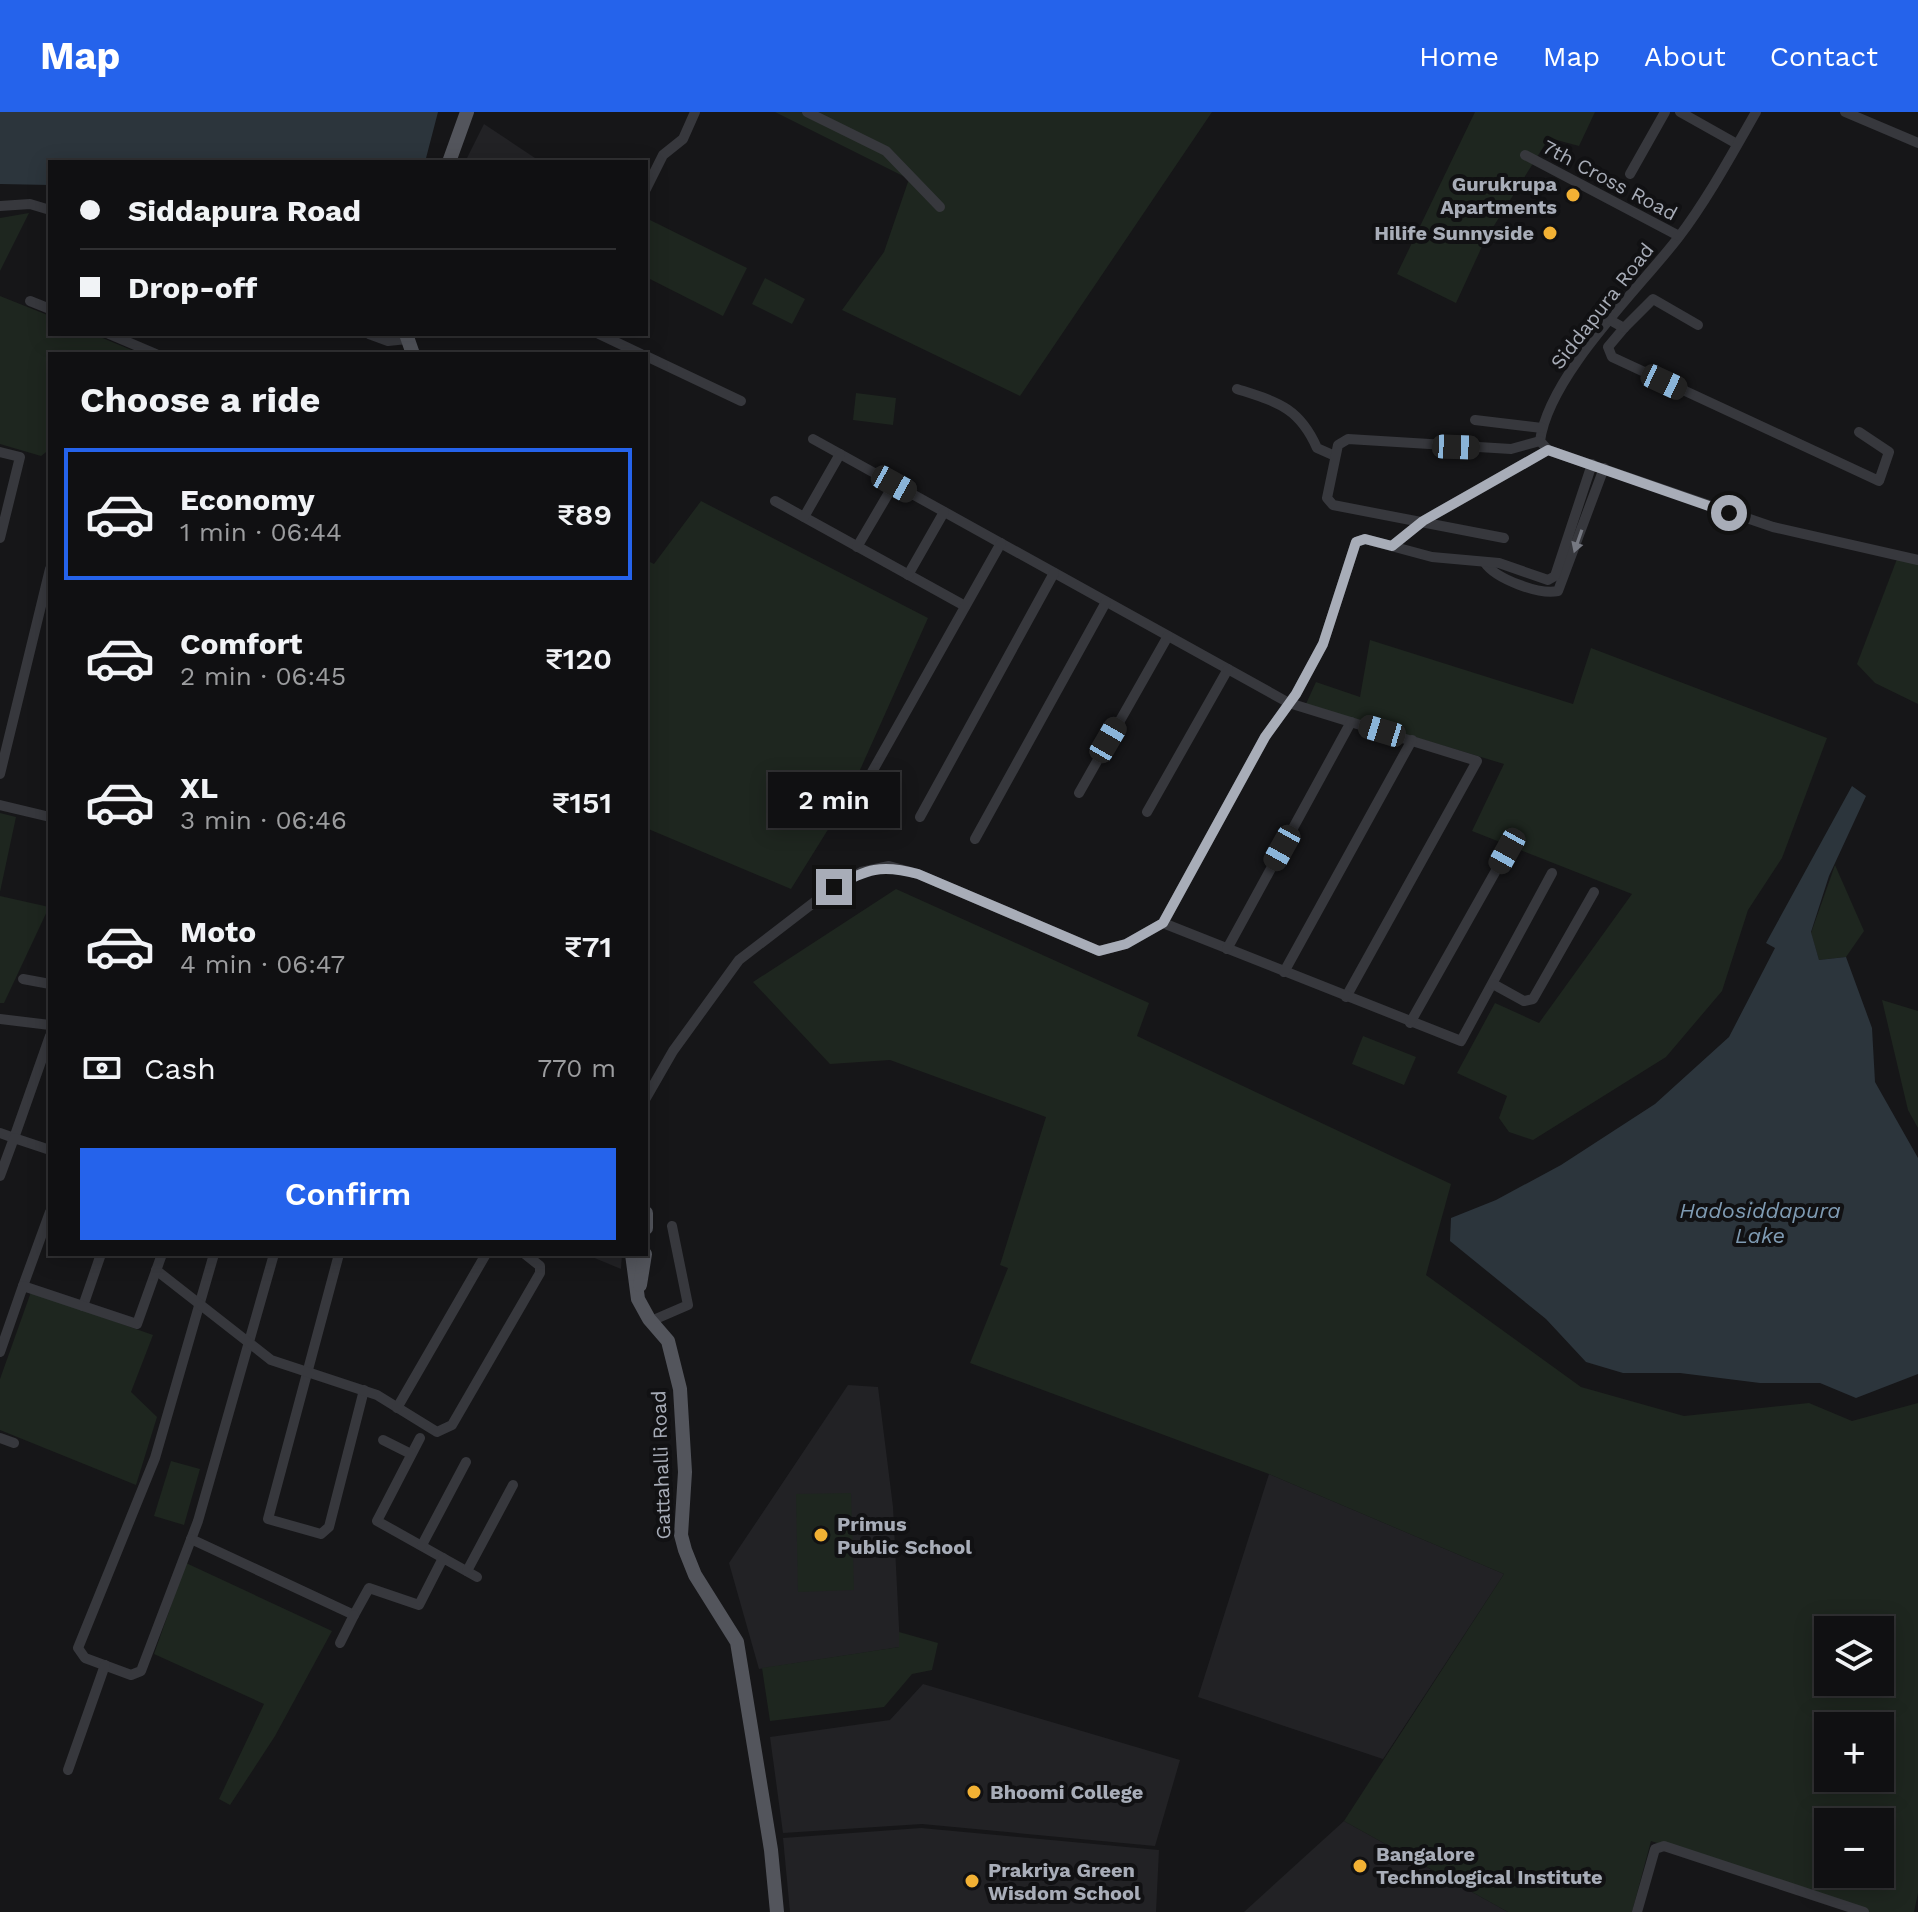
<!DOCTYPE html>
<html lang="en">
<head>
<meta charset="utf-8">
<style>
  :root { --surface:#101012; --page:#19191b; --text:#f1f3f6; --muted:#9c9d9f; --line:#303032; --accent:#2563eb }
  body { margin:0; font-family:"Work Sans",sans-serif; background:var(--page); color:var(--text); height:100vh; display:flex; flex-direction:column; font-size:30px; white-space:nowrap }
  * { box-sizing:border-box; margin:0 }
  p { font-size:26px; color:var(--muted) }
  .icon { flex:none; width:44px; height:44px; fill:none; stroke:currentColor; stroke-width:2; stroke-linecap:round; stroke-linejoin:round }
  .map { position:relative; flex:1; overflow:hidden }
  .drawer { position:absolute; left:48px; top:240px; width:600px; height:904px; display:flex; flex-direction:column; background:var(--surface); border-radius:0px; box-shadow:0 4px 20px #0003,0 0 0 2px var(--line) }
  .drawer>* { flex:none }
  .guide { position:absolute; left:48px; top:48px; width:600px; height:176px; border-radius:0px; box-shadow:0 4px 20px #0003,0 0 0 2px var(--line); display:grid; align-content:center; height:176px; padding:0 32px; background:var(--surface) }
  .tools { position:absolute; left:1814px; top:1504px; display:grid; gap:16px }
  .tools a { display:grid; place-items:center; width:80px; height:80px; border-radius:0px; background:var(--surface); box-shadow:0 4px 20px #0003,0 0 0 2px var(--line); font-size:40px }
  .end { position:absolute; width:36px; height:36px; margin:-18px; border:10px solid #a8adb8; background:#111; box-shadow:0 0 0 4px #111 }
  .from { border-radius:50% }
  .bubble { position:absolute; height:56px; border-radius:0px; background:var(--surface); box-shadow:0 4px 20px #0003,0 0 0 2px var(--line); font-size:26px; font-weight:600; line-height:56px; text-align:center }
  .car { position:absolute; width:24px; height:48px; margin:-24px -12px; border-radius:10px; box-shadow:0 0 6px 2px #0007; background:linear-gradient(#222 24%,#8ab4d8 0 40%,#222 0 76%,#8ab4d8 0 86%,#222 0) }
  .guide b { display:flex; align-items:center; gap:28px; height:76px; font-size:30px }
  .guide b+b { border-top:2px solid var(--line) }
  .guide i { width:20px; height:20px; background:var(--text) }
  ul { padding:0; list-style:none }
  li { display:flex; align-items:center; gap:24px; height:132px; margin:0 16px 12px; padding:0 16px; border:4px solid transparent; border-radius:0px }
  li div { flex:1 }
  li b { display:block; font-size:30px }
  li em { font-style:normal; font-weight:600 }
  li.active { border-color:var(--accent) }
  li>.icon { width:72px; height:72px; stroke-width:1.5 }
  h2 { padding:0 32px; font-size:36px; line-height:96px }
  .pay { display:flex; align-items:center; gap:20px; height:88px; padding:0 32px; font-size:30px }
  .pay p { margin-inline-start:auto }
  .primary-button { display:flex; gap:16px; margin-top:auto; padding:16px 32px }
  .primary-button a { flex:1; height:92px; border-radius:0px; background:var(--accent); color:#fff; font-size:32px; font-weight:600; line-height:92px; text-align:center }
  header { display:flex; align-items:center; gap:48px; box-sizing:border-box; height:112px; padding:0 40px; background:var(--accent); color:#fff }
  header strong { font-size:38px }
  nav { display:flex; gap:44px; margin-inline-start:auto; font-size:28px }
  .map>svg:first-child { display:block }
  .built { fill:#222225 }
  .green { fill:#1e261f; fill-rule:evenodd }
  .water { fill:#2c353c }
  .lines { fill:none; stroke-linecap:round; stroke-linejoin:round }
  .minor { stroke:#37383d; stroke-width:10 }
  .major { stroke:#53555c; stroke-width:14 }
  .oneway { fill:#757881 }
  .route { stroke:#a8adb8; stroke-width:10 }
  .poi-dot { fill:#f2b134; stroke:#111113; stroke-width:3 }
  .labels { text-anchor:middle; stroke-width:8; stroke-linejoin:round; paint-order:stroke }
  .street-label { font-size:20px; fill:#a8adb8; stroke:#111113 }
  .poi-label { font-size:20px; font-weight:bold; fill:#a8adb8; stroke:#111113; text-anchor:start }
  .water-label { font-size:22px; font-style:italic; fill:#7f9bb3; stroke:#111113 }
</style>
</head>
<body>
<header>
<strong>Map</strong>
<nav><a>Home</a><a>Map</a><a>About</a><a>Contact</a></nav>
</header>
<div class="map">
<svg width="1918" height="1800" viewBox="0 0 1918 1800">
  <rect width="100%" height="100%" fill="#161618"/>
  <g class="built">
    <path d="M484 12 541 50H465Z"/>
    <path d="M585 1142H622L621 1157Z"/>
    <path d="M848 1273 878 1275 893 1395 900 1535 759 1557 729 1451Z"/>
    <path d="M1269 1362 1504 1462 1383 1647 1198 1585Z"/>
    <path d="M923 1572 1180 1648 1155 1734 922 1712 783 1721 770 1625 890 1608Z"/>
    <path d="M1344 1709 1508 1800H1244Z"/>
    <path d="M921 1716 1159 1738 1156 1800H790L783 1726Z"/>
  </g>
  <g class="green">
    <path d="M775 0H1212L1020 284 842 198 884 140 909 67Z"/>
    <path d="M1475 0H1595L1579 34 1549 26 1485 128 1456 191 1397 162Z"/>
    <path d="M29 101 0 159V106Z"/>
    <path d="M646 106 747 156 723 204 646 165Z"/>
    <path d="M765 166 805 187 792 212 752 192Z"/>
    <path d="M0 184 50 204V222H93L141 242H50V337L41 344 0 332Z"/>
    <path d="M856 281 896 286 893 313 853 308Z"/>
    <path d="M701 389 928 506 847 687 791 777 646 716V448L654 452Z"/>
    <path d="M1897 447 1918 452V592L1875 571 1857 552Z"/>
    <path d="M1370 528 1573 592 1591 536 1827 626 1782 746 1748 798 1722 879 1666 945 1533 1028 1509 1020 1499 1006 1507 984 1457 961 1495 891 1539 911 1632 782 1472 719 1504 652 1306 592 1316 570 1360 585Z"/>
    <path d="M0 701 16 705 0 780Z"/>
    <path d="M1835 753 1864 819 1846 845 1819 848 1811 821Z"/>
    <path d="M896 777 1149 891 1137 924 1451 1072 1426 1163 1581 1275 1684 1304 1809 1291 1852 1309 1918 1291V1781L1914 1800H1869L1651 1729 1632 1800H1508L1344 1709 1504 1462 1269 1362 970 1251 1008 1156 1000 1153 1046 1005 890 948 830 952 753 870ZM1828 1518H1880V1570H1828ZM1828 1614H1880V1666H1828ZM1828 1710H1880V1762H1828Z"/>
    <path d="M0 784 49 795 4 891H0Z"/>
    <path d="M1882 888 1918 899V1016L1908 998Z"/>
    <path d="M1363 924 1416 945 1404 973 1352 952Z"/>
    <path d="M31 1180 153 1223 131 1280 157 1305 136 1373 0 1318V1267Z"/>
    <path d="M171 1349 200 1357 184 1413 154 1404Z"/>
    <path d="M851 1381 854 1478 798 1480 796 1382Z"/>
    <path d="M186 1451 332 1519 275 1624 230 1693 219 1687 264 1592 154 1542Z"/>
    <path d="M899 1520 938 1531 932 1558 912 1562 884 1595 770 1609 762 1556 899 1535Z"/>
  </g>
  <g class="water">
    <path d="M0 0H438L425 50H50V73L0 72Z"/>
    <path d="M1852 674 1866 684 1829 764 1811 820 1819 848 1846 845 1872 916 1875 970 1918 1046V1262L1856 1286 1820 1271H1760L1680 1261H1623L1586 1250 1546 1207 1450 1129 1451 1106 1496 1088 1561 1053 1655 992 1729 925 1775 836 1766 831Z"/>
  </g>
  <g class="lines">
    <g class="minor">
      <path d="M807 0 886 39 940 95"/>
      <path d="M1680 0 1737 32"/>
      <path d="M1756 0C1732 42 1707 88 1678 126 1637 179 1549 263 1540 329L1548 338 1773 415 1918 448"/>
      <path d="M1845 0 1918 31"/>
      <path d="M1525 43 1679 124"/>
      <path d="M1630 62 1665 0"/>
      <path d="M646 77 663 43 683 27 695 0"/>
      <path d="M0 94 30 92 50 98"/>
      <path d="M30 189 50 197"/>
      <path d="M1610 208 1624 216 1608 235 1612 245 1879 369 1889 340 1859 320"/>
      <path d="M1624 216 1653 187 1698 213"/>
      <path d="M109 222 156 242"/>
      <path d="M369 222 388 229 407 227"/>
      <path d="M599 222 641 242"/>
      <path d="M646 244 741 289"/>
      <path d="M1237 277C1277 290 1299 295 1317 336L1335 344"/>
      <path d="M1475 308 1542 316"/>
      <path d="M813 327 1289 591 1477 649 1346 885"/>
      <path d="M0 340 20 345 0 426"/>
      <path d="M775 389 965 494"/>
      <path d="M804 405 840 342"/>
      <path d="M1504 426 1333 393 1327 386 1338 333 1348 327 1511 337 1540 329"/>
      <path d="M1392 434 1423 409 1548 338"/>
      <path d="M857 435 894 372"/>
      <path d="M1485 451C1496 467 1539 483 1558 479L1604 356"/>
      <path d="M908 463 944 400"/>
      <path d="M872 660 1001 431"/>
      <path d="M0 662 50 457"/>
      <path d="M1079 681 1168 524"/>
      <path d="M0 693 50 705"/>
      <path d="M1147 700 1228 557"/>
      <path d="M920 705 1054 461"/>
      <path d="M975 727 1106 490"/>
      <path d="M1163 811 1461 929 1552 761"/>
      <path d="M1227 837 1351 610"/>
      <path d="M1284 860 1412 628"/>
      <path d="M23 867 50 872"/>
      <path d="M1493 872 1524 889 1533 887 1594 780"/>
      <path d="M0 907 50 913"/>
      <path d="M1410 911 1507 739"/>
      <path d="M646 986 673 939 739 848 834 775 861 760 889 754 918 762 1099 839 1126 832 1163 811 1265 625 1296 582 1323 532 1356 430 1365 427 1432 445 1499 451 1548 468 1555 464 1592 352"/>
      <path d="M0 1021 14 1026 50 924"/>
      <path d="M0 1064 14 1026 50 1038"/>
      <path d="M214 1142 155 1346 78 1536 85 1546 131 1563 141 1559 198 1409 274 1142"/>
      <path d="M339 1142 268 1407 321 1422 329 1415 364 1278"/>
      <path d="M156 1158 271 1248 377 1283 437 1320 452 1313 540 1161V1154L525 1142"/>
      <path d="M23 1174 50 1100"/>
      <path d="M83 1194 101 1142"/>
      <path d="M651 1209 688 1193 672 1114"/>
      <path d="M0 1240 23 1174 137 1212 162 1142"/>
      <path d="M397 1296 486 1142"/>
      <path d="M0 1326 14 1331"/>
      <path d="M420 1326 377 1409 443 1446"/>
      <path d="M383 1328 411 1342"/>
      <path d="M191 1427 354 1503 369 1476 419 1493 443 1446 477 1465"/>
      <path d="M422 1433 466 1350"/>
      <path d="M467 1459 513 1373"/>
      <path d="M340 1531 354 1503"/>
      <path d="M68 1658 105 1553"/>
      <path d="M1637 1800 1655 1737 1664 1734 1864 1800"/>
    </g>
    <g class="major">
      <path d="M449 50 467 0"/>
      <path d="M406 222 413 242"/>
      <path d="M646 1101V1116"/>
      <path d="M632 1142 638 1187 649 1207 668 1229 680 1277 685 1360 681 1423 685 1438 695 1463 737 1530 771 1738 777 1800"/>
      <path d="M640 1173 645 1142"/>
    </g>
  </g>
  <defs><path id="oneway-solid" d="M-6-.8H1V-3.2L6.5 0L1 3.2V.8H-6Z" transform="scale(2)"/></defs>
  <use class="oneway" href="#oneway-solid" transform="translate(1578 429) rotate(109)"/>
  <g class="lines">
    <path class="route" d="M834 775C867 757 881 752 918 762L1099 839 1126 832 1163 811 1265 625 1296 582 1323 532 1356 430 1365 427 1392 434 1423 409 1548 338 1729 401"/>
  </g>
  <g class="poi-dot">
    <circle cx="1573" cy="83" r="8"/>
    <circle cx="1550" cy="121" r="8"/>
    <circle cx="821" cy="1423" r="8"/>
    <circle cx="974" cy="1680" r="8"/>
    <circle cx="1360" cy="1754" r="8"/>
    <circle cx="972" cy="1769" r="8"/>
  </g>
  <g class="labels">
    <g class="street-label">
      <text transform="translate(1610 68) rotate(28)" y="7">7th Cross Road</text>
      <text transform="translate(1602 194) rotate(-52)" y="7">Siddapura Road</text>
      <text transform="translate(661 1353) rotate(-92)" y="7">Gattahalli Road</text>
    </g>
    <g class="poi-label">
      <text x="1557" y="79" text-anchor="end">Gurukrupa<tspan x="1557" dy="23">Apartments</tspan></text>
      <text x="1534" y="128" text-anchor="end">Hilife Sunnyside</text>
      <text x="837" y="1419">Primus<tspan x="837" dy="23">Public School</tspan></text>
      <text x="990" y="1687">Bhoomi College</text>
      <text x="1376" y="1749">Bangalore<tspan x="1376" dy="23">Technological Institute</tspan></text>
      <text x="988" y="1765">Prakriya Green<tspan x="988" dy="23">Wisdom School</tspan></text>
    </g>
    <g class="water-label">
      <text x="1760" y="1106">Hadosiddapura<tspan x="1760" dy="25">Lake</tspan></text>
    </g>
  </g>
</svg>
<div class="tools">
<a><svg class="icon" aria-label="layers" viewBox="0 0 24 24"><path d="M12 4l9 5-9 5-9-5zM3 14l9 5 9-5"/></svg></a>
<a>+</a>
<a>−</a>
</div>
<i class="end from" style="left:1729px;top:401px"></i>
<i class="end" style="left:834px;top:775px"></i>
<div class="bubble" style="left:768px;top:660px;width:132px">2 min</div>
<i class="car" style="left:1664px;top:270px;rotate:115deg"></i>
<i class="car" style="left:1456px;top:335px;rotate:92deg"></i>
<i class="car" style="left:894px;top:372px;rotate:119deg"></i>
<i class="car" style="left:1382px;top:619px;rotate:287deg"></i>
<i class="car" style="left:1108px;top:628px;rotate:30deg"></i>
<i class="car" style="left:1282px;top:736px;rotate:209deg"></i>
<i class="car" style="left:1507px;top:739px;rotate:209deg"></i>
<div class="guide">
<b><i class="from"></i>Siddapura Road</b>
<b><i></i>Drop-off</b>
</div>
<section class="drawer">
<h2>Choose a ride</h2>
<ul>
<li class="active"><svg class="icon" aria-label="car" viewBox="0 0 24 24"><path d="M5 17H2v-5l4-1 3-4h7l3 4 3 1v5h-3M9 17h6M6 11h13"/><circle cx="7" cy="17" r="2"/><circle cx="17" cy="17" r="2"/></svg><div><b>Economy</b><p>1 min · 06:44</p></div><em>₹89</em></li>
<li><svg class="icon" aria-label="car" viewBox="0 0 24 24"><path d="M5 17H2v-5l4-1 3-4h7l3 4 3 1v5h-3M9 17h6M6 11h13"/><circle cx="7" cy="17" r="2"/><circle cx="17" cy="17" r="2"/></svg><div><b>Comfort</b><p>2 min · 06:45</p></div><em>₹120</em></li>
<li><svg class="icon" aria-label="car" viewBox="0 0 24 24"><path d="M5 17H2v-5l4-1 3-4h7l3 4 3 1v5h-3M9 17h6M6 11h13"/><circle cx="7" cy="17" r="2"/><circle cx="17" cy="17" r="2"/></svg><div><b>XL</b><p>3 min · 06:46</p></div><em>₹151</em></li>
<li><svg class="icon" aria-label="car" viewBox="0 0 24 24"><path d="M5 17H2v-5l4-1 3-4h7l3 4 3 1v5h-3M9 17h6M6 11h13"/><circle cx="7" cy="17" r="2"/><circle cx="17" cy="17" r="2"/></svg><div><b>Moto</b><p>4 min · 06:47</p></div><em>₹71</em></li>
</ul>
<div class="pay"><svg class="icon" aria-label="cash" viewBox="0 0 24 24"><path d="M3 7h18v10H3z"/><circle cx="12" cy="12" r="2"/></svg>Cash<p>770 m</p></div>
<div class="primary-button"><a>Confirm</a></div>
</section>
</div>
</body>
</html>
